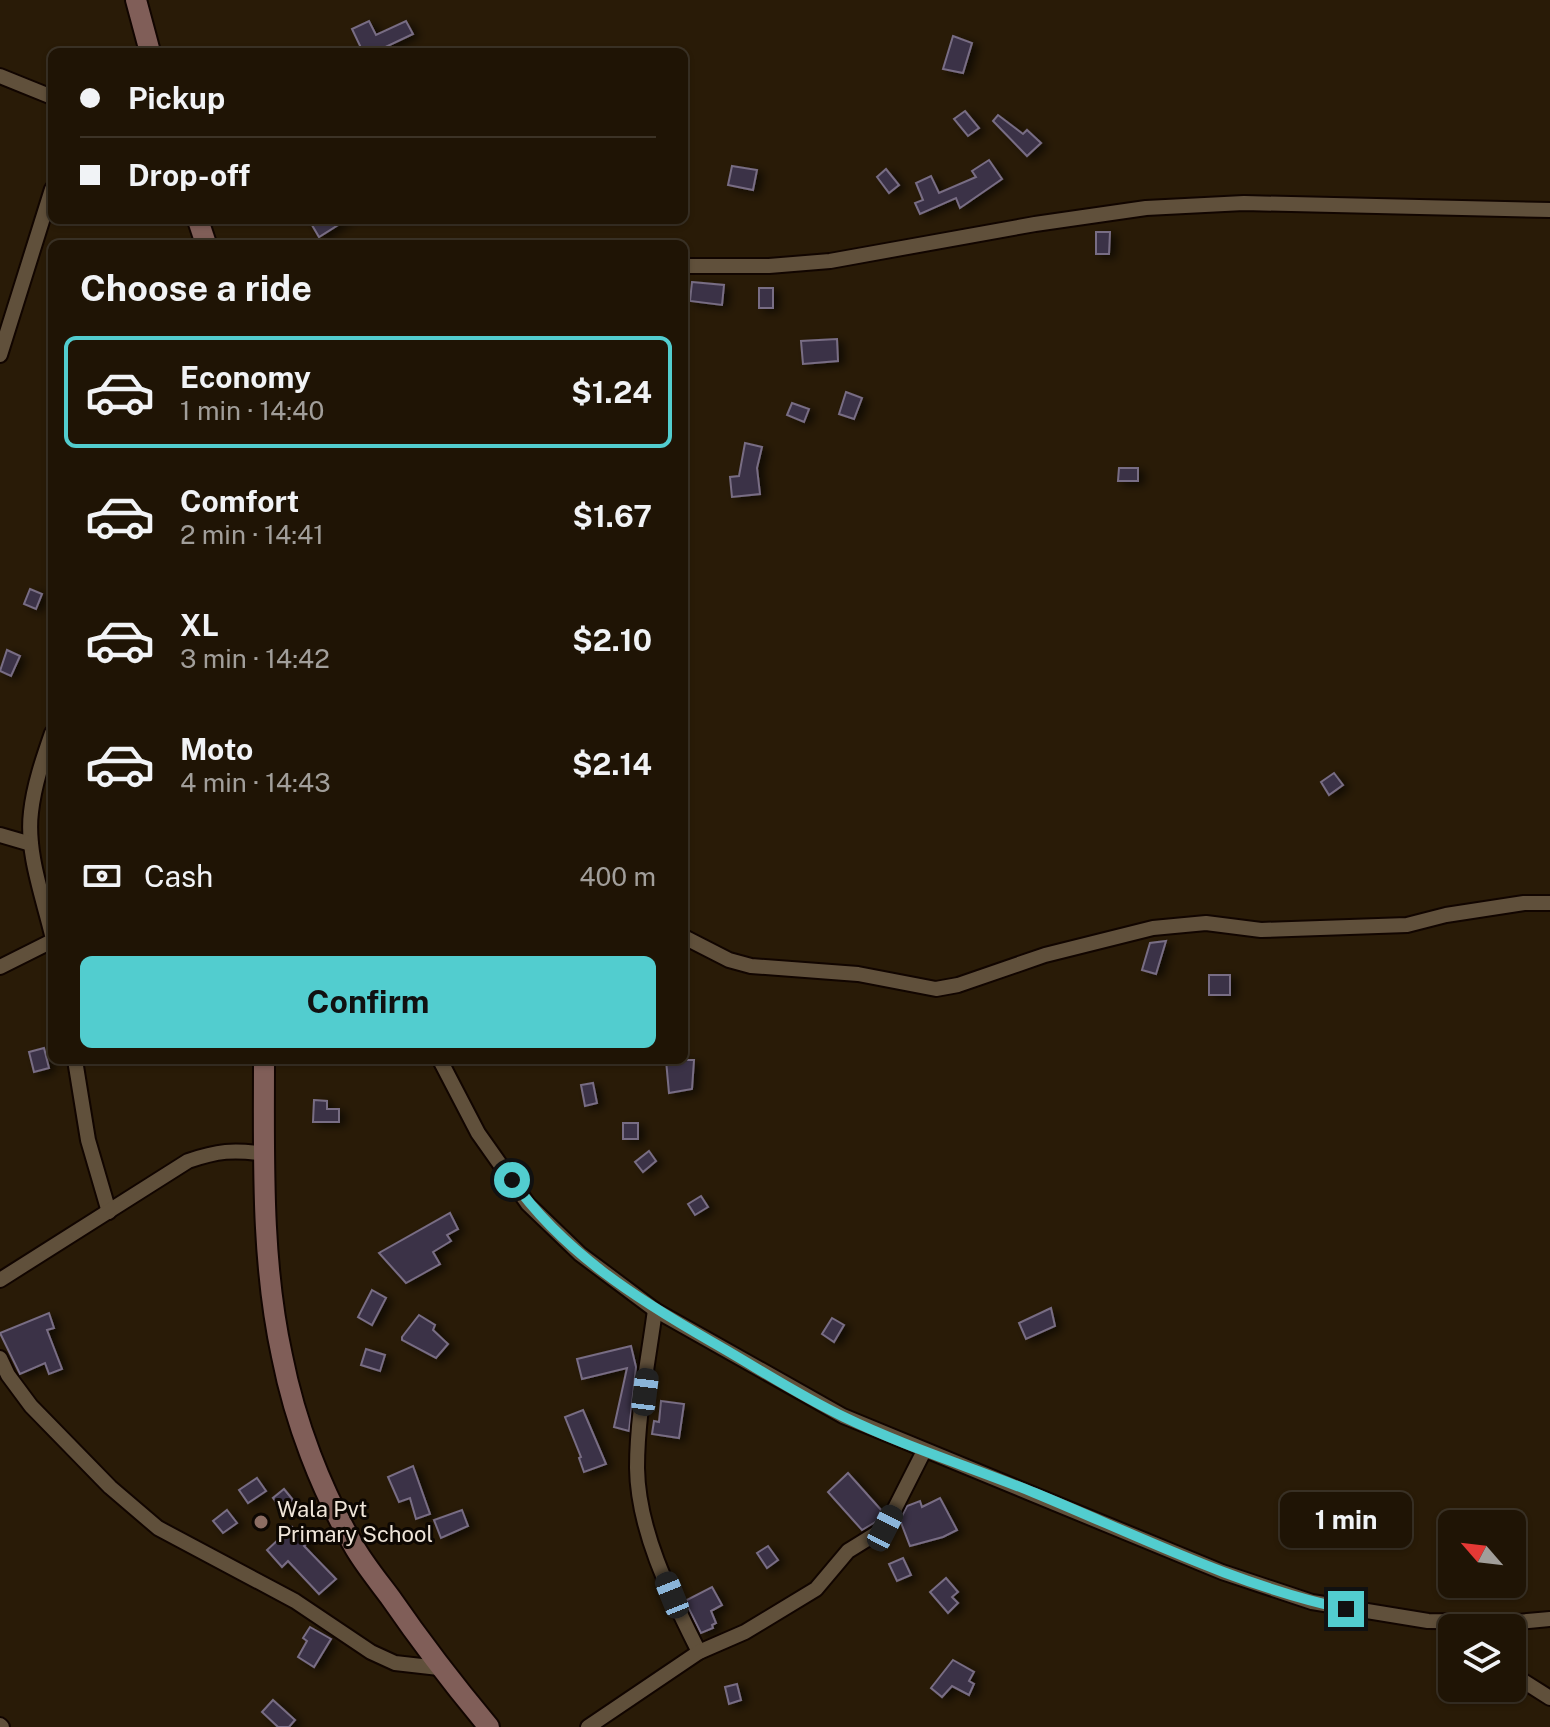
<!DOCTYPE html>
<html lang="en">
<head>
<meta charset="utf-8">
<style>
  :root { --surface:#1f1405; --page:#271d0f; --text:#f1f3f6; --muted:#a19e9a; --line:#3c3327; --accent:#52cdcf }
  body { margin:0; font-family:"Public Sans",sans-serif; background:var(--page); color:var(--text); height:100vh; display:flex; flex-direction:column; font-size:30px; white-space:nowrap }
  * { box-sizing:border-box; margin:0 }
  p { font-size:26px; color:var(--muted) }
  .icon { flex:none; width:44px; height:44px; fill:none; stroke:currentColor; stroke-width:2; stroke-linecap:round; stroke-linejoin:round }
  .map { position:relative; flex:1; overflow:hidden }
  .details { position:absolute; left:48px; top:240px; width:640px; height:824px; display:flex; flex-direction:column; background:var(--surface); border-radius:12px; box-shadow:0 2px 6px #0004,0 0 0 2px var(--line) }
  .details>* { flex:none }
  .top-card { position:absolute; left:48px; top:48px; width:640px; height:176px; border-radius:12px; box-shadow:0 2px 6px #0004,0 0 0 2px var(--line); display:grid; align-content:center; height:176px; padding:0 32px; background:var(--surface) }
  .needle { width:52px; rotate:298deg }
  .controls { position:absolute; left:1438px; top:1510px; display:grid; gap:16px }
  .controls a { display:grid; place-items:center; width:88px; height:88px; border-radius:12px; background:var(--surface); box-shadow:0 2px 6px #0004,0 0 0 2px var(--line); font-size:40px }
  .end { position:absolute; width:36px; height:36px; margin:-18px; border:10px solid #52cdcf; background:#111; box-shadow:0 0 0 4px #111 }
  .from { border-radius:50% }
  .bubble { position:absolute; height:56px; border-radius:12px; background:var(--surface); box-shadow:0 2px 6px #0004,0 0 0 2px var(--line); font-size:26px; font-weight:700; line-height:56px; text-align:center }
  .car { position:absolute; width:24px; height:48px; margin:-24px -12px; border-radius:10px; box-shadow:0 0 6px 2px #0007; background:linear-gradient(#222 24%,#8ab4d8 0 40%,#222 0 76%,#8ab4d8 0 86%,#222 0) }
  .top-card b { display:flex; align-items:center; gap:28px; height:76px; font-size:30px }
  .top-card b+b { border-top:2px solid var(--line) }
  .top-card i { width:20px; height:20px; background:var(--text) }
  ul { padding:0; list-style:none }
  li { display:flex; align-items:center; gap:24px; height:112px; margin:0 16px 12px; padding:0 16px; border:4px solid transparent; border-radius:12px }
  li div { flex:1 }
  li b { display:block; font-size:30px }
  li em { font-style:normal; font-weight:700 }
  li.active { border-color:var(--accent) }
  li>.icon { width:72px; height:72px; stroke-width:1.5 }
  h2 { padding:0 32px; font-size:36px; line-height:96px }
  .pay { display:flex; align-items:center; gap:20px; height:88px; padding:0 32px; font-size:30px }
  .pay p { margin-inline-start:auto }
  .action { display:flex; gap:16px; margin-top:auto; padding:16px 32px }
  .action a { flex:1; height:92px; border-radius:12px; background:var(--accent); color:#111; font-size:32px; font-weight:700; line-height:92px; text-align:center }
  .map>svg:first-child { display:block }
  .building { fill:#3b3146; stroke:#786d84; stroke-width:2; filter:url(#shadow) }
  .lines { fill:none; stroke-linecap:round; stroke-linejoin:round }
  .minor-casing { stroke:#110500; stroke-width:18 }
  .secondary-casing { stroke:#110500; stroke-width:24 }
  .minor { stroke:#60503b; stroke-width:14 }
  .secondary { stroke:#805e58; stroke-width:20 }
  .route { stroke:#52cdcf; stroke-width:10 }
  .education-dot { fill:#8d6e63; stroke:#0d0702; stroke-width:3 }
  .labels { text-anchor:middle; stroke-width:6; stroke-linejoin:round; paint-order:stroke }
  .poi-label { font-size:22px; fill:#efe5d9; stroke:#0d0702; text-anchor:start }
</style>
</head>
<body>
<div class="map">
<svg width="1550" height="1727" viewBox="0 0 1550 1727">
  <defs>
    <filter id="shadow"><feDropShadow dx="5.5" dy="3" stdDeviation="4" flood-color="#0009"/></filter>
  </defs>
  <rect width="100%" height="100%" fill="#291b07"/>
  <g class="building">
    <path d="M369 21 376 35 406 21 413 34 375 52H363L352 29Z"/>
    <path d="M953 36 972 43 963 73 943 69Z"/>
    <path d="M965 111 979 128 968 136 954 119Z"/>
    <path d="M998 115 1023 134 1027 130 1041 143 1027 156 993 121Z"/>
    <path d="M989 160 1002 179 960 208 956 198 920 214 915 203 923 200 916 183 931 176 939 193 976 177 972 171Z"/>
    <path d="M732 166 757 170 753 190 728 185Z"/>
    <path d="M886 169 899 185 889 193 877 177Z"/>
    <path d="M309 220H346L319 237Z"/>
    <path d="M1096 232H1110L1109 254H1096Z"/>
    <path d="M692 282 724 285 722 305 690 301Z"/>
    <rect x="759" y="288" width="14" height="20"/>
    <path d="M837 339 838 361 803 364 801 341Z"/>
    <path d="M846 392 862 398 854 419 839 414Z"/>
    <path d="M792 403 809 409 804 422 787 415Z"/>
    <path d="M745 443 762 447 757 468 760 494 732 497 730 477 739 476Z"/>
    <path d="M1119 468H1138V481H1118Z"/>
    <path d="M30 589 42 594 36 609 24 604Z"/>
    <path d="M7 650 20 656 11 676 0 671Z"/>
    <path d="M1334 773 1343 785 1329 795 1321 782Z"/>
    <path d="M1166 941 1156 974 1142 970 1150 943Z"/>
    <rect x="1209" y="975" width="21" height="20"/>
    <path d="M44 1048 49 1068 34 1072 29 1052Z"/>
    <path d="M666 1060H694L692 1089 669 1093Z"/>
    <path d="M593 1083 597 1103 585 1106 581 1085Z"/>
    <path d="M314 1100 327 1101V1109H339V1122H313Z"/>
    <rect x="623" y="1123" width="15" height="16"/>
    <path d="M649 1151 656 1161 643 1172 635 1162Z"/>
    <path d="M701 1196 708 1207 695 1215 688 1204Z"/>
    <path d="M450 1213 458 1229 447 1235 451 1241 433 1252 440 1264 406 1283 379 1253Z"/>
    <path d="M372 1290 386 1298 372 1325 358 1317Z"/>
    <path d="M1051 1308 1055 1326 1026 1339 1019 1323Z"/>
    <path d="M49 1313 54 1328 47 1330 62 1369 49 1374 45 1363 20 1374 0 1333Z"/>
    <path d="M419 1315 435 1325 433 1330 448 1344 436 1358 402 1340V1337Z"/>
    <path d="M832 1318 844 1325 834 1342 822 1334Z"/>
    <path d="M631 1346 636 1367 629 1431 614 1427 627 1368 582 1379 577 1359Z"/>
    <path d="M366 1349 385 1355 380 1371 361 1365Z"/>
    <path d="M661 1401 684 1404 679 1438 652 1434 654 1421 659 1422Z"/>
    <path d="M583 1410 606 1464 584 1472 579 1458 581 1457 565 1417Z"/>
    <path d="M413 1466 430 1514 416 1519 410 1498 399 1502 388 1477Z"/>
    <path d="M848 1473 882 1511 877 1521 862 1530 828 1492Z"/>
    <path d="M257 1478 266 1491 248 1503 239 1490Z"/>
    <path d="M284 1489 293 1500 282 1510 273 1498Z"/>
    <path d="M940 1498 957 1530 943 1537 910 1546 900 1520 907 1506 920 1501 922 1507Z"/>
    <path d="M227 1510 237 1523 223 1533 213 1521Z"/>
    <path d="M462 1510 468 1526 441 1538 434 1520Z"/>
    <path d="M292 1527 307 1543 304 1546 336 1579 319 1594 288 1561 282 1567 267 1550Z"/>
    <path d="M768 1546 778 1560 767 1568 757 1553Z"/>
    <path d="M903 1558 911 1575 897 1581 889 1564Z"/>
    <path d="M946 1578 958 1592 952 1597 958 1603 948 1613 930 1592Z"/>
    <path d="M712 1587 722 1605 711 1611 716 1623 712 1625 713 1628 701 1633 685 1601Z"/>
    <path d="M310 1627 331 1639 314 1667 298 1657 307 1641 303 1638Z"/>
    <path d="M953 1660 974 1672 969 1681 974 1684 969 1695 952 1686 942 1697 931 1688Z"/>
    <path d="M737 1684 741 1700 729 1704 725 1687Z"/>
    <path d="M273 1700 295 1720 289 1727H278L262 1712Z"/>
  </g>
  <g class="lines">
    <g class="minor-casing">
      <g id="minor">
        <path d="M0 76 52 97"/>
        <path d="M684 266H769L830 261 1035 224 1146 208 1244 203 1550 210"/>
        <path d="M0 355 52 189"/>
        <path d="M52 733C43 759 34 785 31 812 26 852 43 897 52 935"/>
        <path d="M0 835 31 844"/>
        <path d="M684 937 729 960 751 966 858 974 936 989 958 985 1045 955 1153 928 1206 923 1261 930 1407 925 1446 915 1524 903H1550"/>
        <path d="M0 967 52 941"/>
        <path d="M75 1060 88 1140 109 1212"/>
        <path d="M440 1060 478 1133 528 1204 580 1254 655 1310 843 1416 1222 1572 1312 1602 1428 1621 1517 1622 1550 1619"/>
        <path d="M0 1280 188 1161C217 1151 234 1149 264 1154"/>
        <path d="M655 1310C648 1362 637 1416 637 1468 638 1532 671 1596 699 1652"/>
        <path d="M0 1358 8 1375 31 1406 110 1487 158 1528 295 1601 371 1652 395 1663 439 1668"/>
        <path d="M1512 1674 1550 1698"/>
        <path d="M0 1725 2 1727"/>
        <path d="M588 1727 699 1652 745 1632 816 1589 848 1551 885 1528 924 1451"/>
      </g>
    </g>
    <g class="secondary-casing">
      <g id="secondary">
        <path d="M136 0 150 52"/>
        <path d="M198 220 206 244"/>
        <path d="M264 1060C264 1158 261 1260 282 1356 295 1422 321 1490 355 1548 365 1565 378 1581 390 1597 421 1642 454 1685 489 1727"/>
      </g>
    </g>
    <use href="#minor" class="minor"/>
    <use href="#secondary" class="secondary"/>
  </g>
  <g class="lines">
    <path class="route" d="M512 1180C563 1252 637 1299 712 1342 756 1367 798 1395 844 1417 906 1447 971 1467 1035 1493 1137 1535 1237 1586 1346 1609"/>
  </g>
  <circle class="education-dot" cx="261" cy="1522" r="8"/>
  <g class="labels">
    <g class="poi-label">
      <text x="277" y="1517">Wala Pvt<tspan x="277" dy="25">Primary School</tspan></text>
    </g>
  </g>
</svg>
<div class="controls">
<a><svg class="needle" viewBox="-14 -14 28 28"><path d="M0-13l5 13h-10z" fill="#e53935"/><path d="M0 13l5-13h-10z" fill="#a19e9a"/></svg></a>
<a><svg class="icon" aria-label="layers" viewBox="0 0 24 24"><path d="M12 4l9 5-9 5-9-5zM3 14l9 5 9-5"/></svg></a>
</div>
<i class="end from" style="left:512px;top:1180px"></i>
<i class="end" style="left:1346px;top:1609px"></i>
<div class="bubble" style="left:1280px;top:1492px;width:132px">1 min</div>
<i class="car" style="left:645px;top:1392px;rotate:7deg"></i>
<i class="car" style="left:885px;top:1528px;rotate:27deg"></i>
<i class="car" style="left:672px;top:1595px;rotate:338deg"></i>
<div class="top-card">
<b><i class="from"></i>Pickup</b>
<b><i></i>Drop-off</b>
</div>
<section class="details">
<h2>Choose a ride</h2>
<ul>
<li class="active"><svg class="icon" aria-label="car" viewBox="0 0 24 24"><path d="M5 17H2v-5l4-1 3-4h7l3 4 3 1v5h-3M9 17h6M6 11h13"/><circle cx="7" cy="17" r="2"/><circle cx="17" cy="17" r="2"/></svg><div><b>Economy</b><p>1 min · 14:40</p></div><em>$1.24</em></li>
<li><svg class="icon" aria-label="car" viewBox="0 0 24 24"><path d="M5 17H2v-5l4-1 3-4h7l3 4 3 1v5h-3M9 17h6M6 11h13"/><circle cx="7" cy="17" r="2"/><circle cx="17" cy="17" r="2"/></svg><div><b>Comfort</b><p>2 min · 14:41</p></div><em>$1.67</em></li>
<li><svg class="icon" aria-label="car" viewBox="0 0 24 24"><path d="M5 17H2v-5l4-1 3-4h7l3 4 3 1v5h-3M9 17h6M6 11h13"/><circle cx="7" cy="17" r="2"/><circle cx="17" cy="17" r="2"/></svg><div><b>XL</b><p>3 min · 14:42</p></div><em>$2.10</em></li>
<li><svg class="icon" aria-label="car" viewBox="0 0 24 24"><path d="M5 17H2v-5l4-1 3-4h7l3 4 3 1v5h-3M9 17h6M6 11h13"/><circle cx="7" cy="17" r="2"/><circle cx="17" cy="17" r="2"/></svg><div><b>Moto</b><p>4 min · 14:43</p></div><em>$2.14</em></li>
</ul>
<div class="pay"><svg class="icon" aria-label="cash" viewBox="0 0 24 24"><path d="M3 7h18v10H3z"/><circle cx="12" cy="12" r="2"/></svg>Cash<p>400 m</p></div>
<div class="action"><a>Confirm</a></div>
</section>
</div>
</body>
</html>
